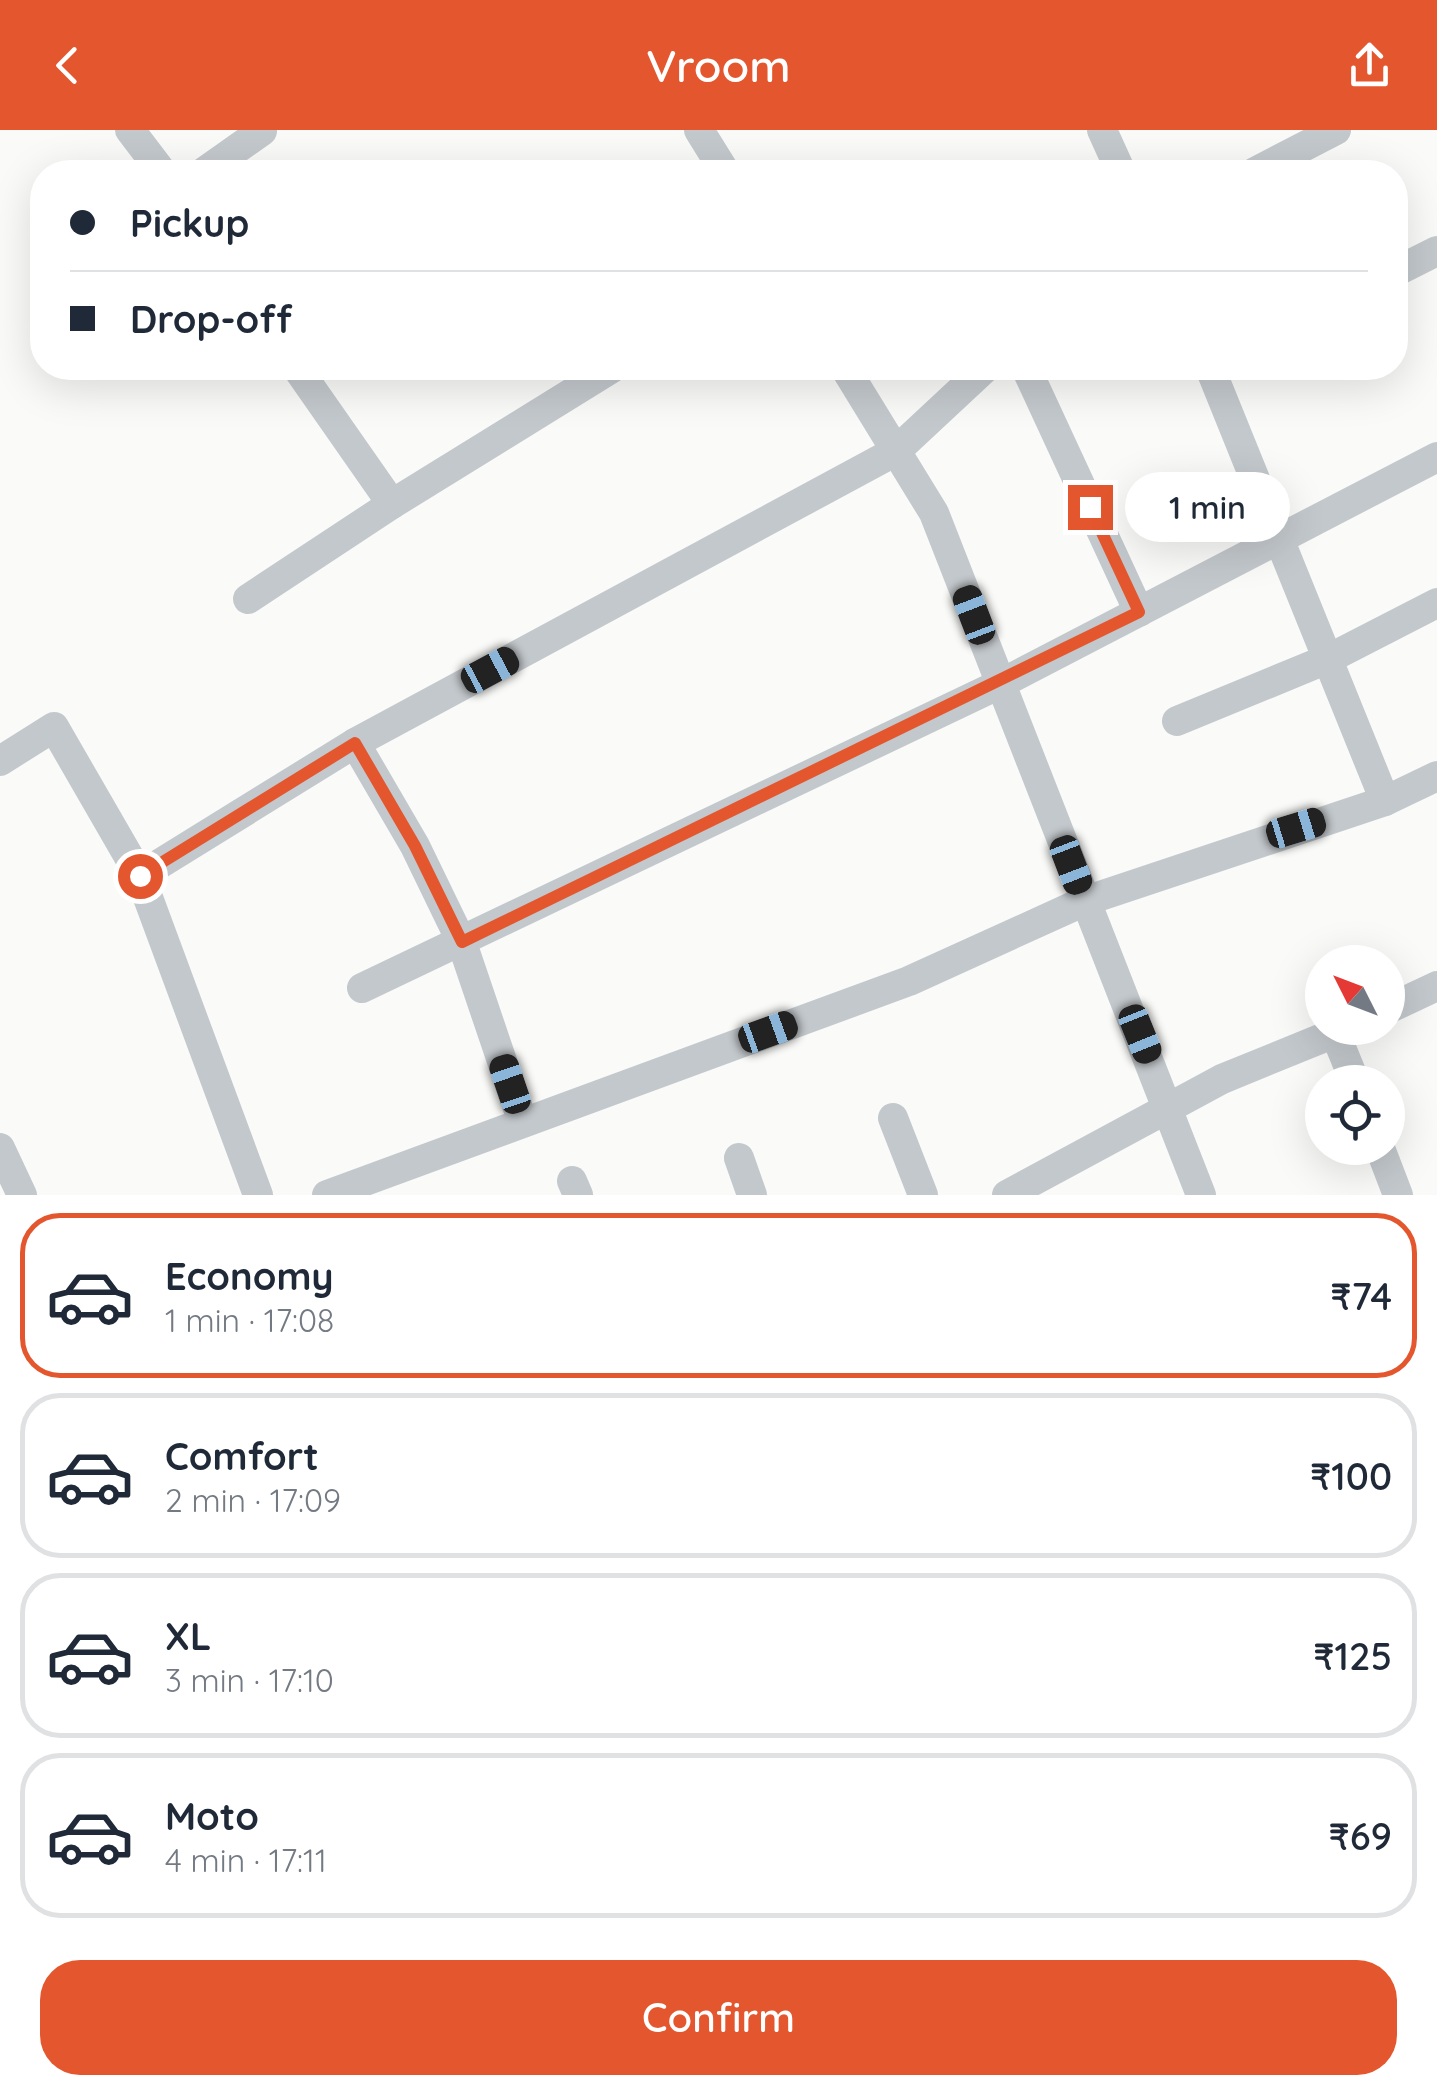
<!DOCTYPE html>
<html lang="en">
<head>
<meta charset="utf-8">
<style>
  :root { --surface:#fff; --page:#f2f2f3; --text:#1f2937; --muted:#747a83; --line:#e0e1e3; --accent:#e4572e }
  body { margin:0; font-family:Quicksand,sans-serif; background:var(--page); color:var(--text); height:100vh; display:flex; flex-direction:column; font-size:38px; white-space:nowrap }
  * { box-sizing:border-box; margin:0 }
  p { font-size:32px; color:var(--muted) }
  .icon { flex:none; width:55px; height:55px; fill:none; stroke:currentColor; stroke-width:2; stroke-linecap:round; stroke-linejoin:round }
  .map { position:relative; height:1065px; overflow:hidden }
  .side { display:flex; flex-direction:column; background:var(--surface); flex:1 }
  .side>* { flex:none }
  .hud { position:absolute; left:30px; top:30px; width:1378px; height:220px; border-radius:40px; box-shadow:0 10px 40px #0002; display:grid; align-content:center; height:220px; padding:0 40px; background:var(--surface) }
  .needle { width:65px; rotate:312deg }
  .fabs { position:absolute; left:1305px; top:815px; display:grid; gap:20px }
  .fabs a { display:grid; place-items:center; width:100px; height:100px; border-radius:50%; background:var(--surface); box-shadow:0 10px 40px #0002; font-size:50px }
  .end { position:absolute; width:45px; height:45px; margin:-22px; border:12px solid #e4572e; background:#fff; box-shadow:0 0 0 5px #fff }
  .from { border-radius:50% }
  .bubble { position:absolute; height:70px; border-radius:35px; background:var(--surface); box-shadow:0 10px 40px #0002; font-size:32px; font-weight:600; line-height:70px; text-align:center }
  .car { position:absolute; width:30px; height:60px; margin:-30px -15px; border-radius:12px; box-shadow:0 0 8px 2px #0007; background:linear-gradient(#222 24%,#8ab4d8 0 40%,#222 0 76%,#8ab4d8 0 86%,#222 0) }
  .hud b { display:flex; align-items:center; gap:35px; height:95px; font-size:38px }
  .hud b+b { border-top:2px solid var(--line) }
  .hud i { width:25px; height:25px; background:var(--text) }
  ul { padding:18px 0 0; list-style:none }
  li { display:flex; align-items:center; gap:30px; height:165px; margin:0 20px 15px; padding:0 20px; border:5px solid var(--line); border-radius:40px }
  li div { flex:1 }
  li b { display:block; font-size:38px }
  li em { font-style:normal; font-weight:600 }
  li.current { border-color:var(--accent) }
  li>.icon { width:90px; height:90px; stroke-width:1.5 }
  .cta { display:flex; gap:20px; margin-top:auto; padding:20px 40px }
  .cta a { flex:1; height:115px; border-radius:40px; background:var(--accent); color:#fff; font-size:40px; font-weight:600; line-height:115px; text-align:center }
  header { display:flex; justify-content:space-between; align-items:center; height:130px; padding:0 40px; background:var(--accent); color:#fff; font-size:45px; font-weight:600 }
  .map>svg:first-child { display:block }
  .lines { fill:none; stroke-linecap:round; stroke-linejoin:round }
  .minor { stroke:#c3c8cc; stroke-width:30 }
  .route { stroke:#e4572e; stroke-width:12 }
</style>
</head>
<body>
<header><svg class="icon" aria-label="back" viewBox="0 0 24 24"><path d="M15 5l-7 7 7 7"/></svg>Vroom<svg class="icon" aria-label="share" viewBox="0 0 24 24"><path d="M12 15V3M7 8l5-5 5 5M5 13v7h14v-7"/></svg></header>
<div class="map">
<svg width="1437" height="1065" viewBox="0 0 1437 1065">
  <rect width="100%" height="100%" fill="#fafaf8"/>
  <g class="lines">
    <g class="minor">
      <path d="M130 0 162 42"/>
      <path d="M699 0 725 42"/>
      <path d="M1102 0 1121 42"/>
      <path d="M204 42 262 1"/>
      <path d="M1255 42 1336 0"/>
      <path d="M1395 142 1437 121"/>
      <path d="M297 238 392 374 612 238"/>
      <path d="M845 238 934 383 1201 1065"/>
      <path d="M1026 238 1139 482"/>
      <path d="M1210 238 1385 671"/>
      <path d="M248 469 392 374"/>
      <path d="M1177 591 1330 528 1437 473"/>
      <path d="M355 613 415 716 462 813 522 990"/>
      <path d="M0 631 54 597 140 746 258 1065"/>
      <path d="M140 746 355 613 896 321 985 238"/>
      <path d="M362 858 1000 554 1437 327"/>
      <path d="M1388 879 1437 856"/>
      <path d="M1335 903 1355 952"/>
      <path d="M893 988 923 1065"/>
      <path d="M0 1018 22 1065"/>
      <path d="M1380 1018 1398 1065"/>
      <path d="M739 1028 752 1065"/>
      <path d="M572 1051 578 1065"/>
      <path d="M327 1065 909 851 1085 771 1385 671 1437 646"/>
      <path d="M1007 1065 1222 949 1347 898"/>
    </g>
  </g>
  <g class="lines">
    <path class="route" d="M140 746 355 613 415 716 462 812 1139 482 1090 377"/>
  </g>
</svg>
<div class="fabs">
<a><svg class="needle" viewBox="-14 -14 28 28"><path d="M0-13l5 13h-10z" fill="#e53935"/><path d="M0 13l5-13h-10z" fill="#747a83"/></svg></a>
<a><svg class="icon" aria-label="locate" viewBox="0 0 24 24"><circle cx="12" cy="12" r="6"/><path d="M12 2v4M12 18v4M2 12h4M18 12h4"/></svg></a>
</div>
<i class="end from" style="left:140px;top:746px"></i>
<i class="end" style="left:1090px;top:377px"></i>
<div class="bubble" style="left:1125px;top:342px;width:165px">1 min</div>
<i class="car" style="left:974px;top:485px;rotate:339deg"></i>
<i class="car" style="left:490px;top:540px;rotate:62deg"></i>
<i class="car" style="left:1296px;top:698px;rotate:73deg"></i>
<i class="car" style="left:1071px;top:735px;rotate:159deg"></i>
<i class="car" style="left:768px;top:902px;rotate:70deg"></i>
<i class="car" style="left:1140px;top:904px;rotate:158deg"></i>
<i class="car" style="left:510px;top:954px;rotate:341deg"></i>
<div class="hud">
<b><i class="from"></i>Pickup</b>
<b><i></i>Drop-off</b>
</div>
</div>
<section class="side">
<ul>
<li class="current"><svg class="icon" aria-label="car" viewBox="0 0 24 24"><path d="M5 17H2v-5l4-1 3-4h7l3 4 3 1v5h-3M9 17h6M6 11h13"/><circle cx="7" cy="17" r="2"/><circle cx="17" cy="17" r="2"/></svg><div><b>Economy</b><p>1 min · 17:08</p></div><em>₹74</em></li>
<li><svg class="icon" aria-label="car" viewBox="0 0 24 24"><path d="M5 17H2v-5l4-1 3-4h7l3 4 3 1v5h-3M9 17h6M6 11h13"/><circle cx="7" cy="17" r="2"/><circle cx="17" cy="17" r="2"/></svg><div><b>Comfort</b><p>2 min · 17:09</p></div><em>₹100</em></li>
<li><svg class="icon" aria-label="car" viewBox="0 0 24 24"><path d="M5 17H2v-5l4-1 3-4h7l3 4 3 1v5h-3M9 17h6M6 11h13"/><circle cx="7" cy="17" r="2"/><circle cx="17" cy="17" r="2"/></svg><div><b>XL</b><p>3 min · 17:10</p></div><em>₹125</em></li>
<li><svg class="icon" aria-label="car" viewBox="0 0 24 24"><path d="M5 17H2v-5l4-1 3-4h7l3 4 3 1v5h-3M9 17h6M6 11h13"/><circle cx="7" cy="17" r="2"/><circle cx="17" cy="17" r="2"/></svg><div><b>Moto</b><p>4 min · 17:11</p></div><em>₹69</em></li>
</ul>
<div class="cta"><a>Confirm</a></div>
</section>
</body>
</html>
